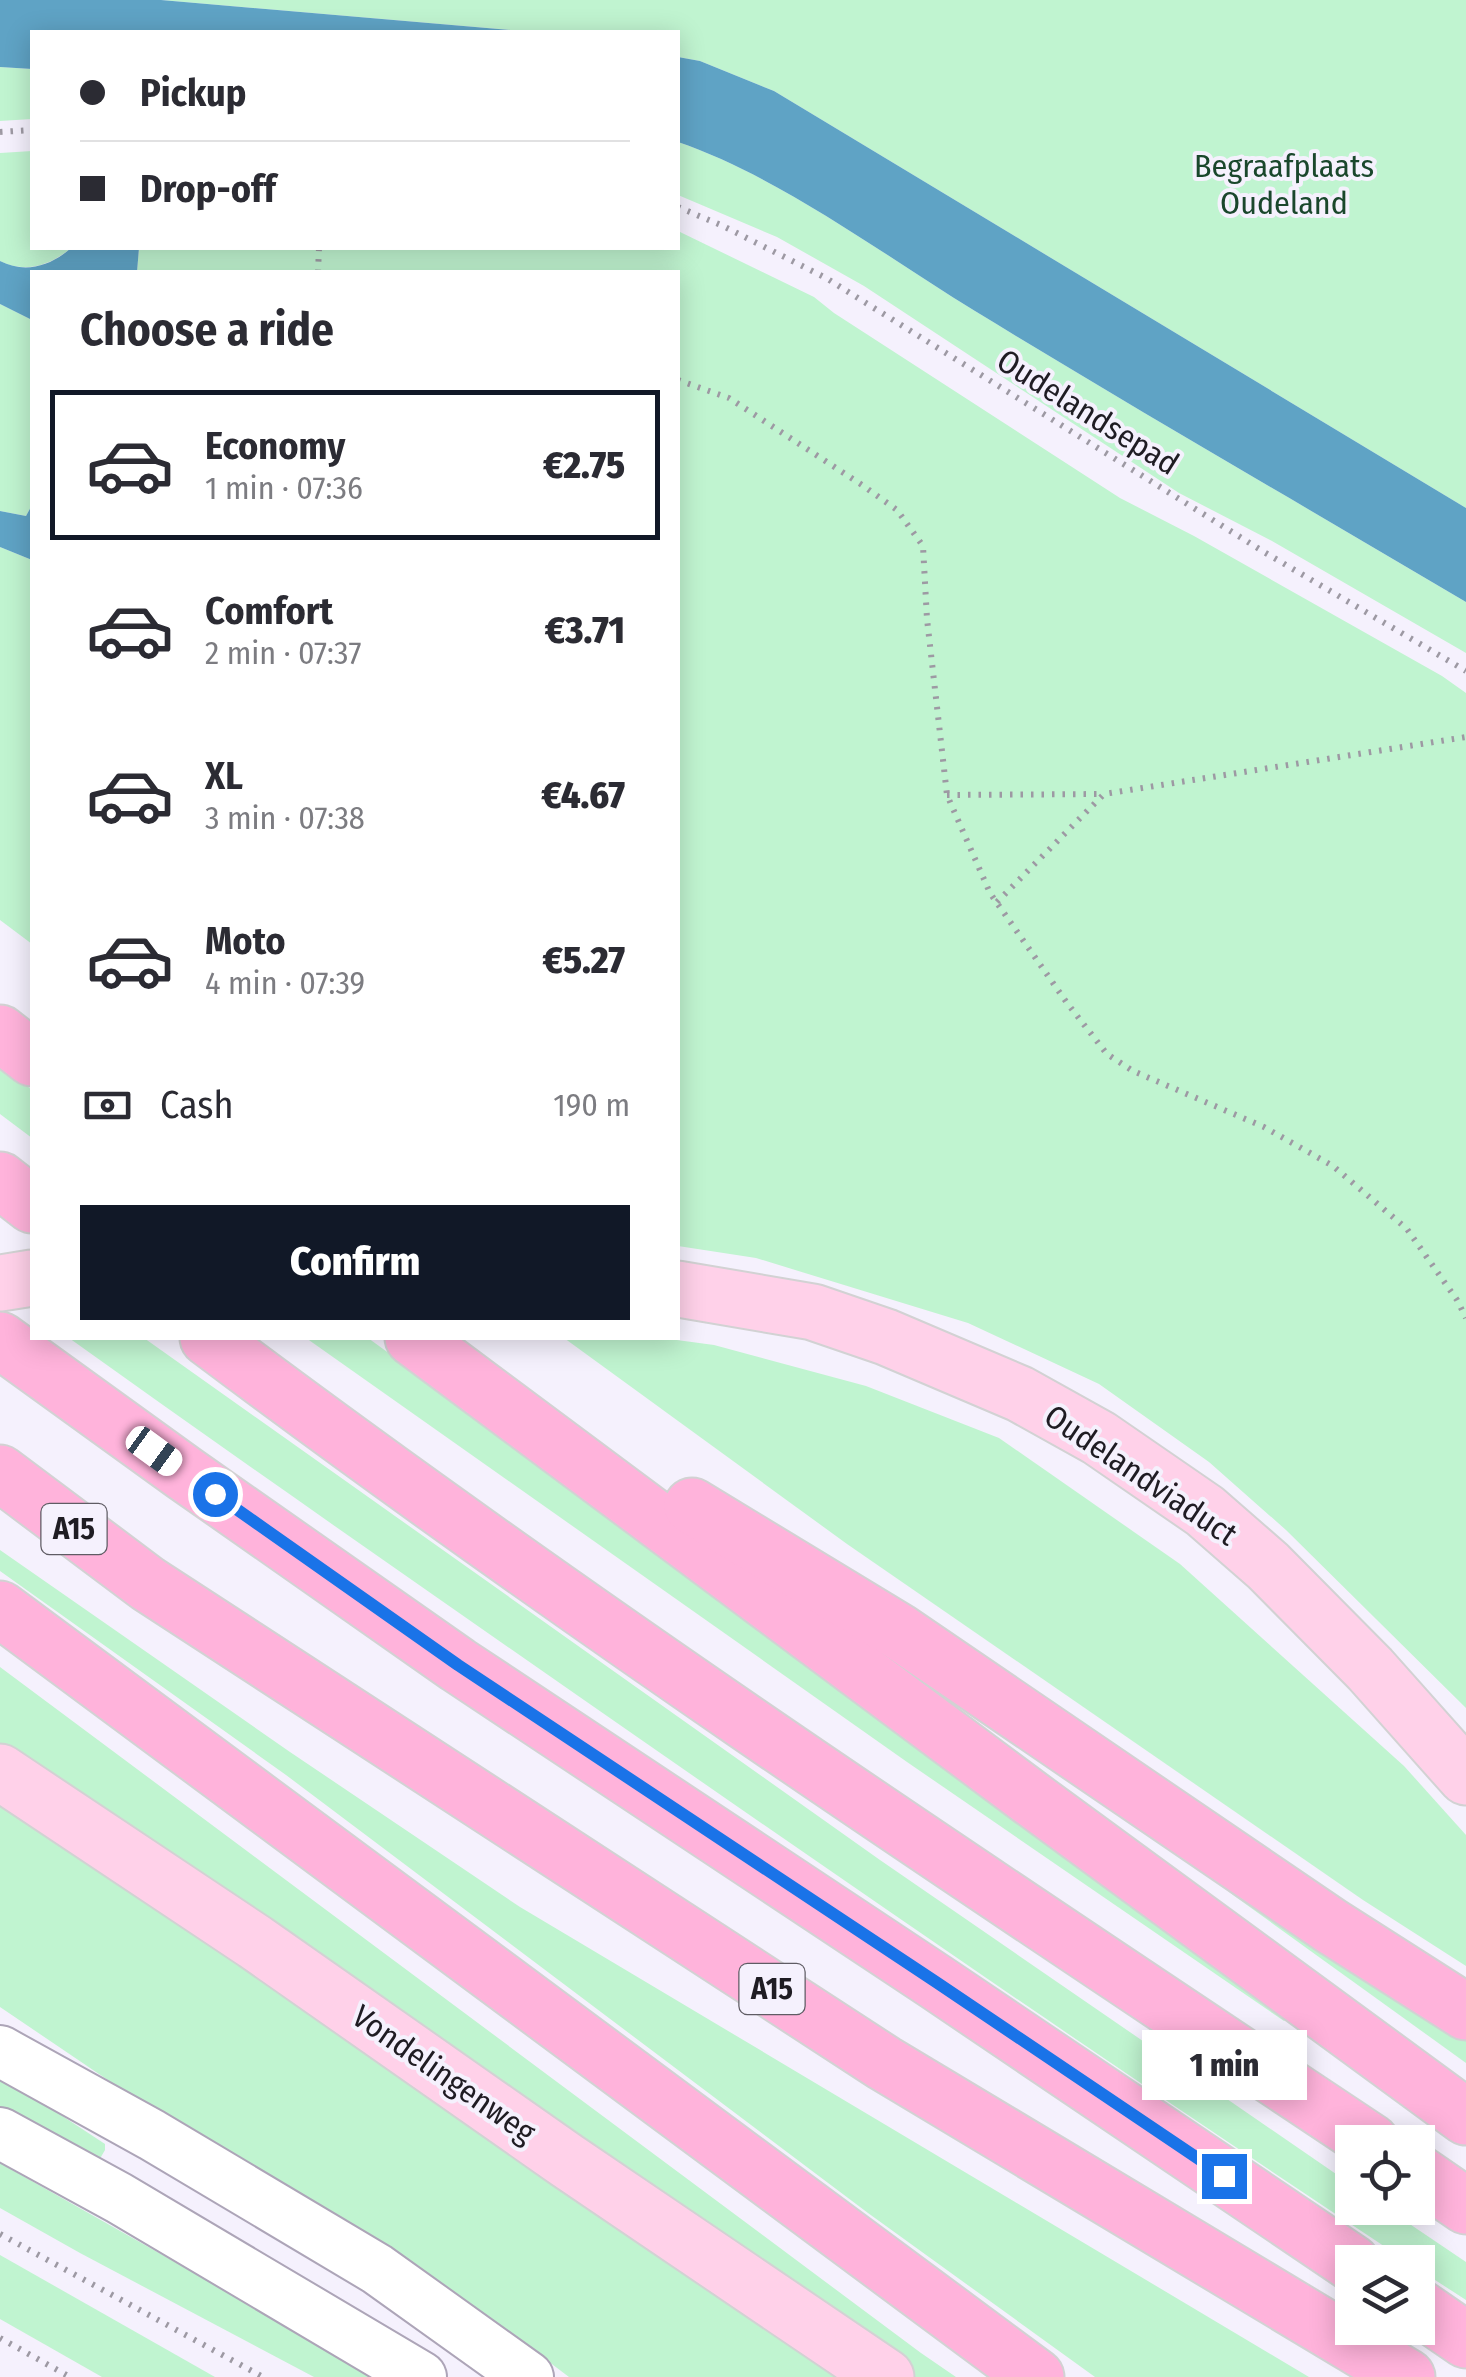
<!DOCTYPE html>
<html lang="en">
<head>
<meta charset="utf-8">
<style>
  :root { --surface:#fff; --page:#f2f2f3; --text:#2b2b33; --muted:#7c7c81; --line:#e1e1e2; --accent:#111827 }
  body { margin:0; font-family:"Fira Sans Condensed",sans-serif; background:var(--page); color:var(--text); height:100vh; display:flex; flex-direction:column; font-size:38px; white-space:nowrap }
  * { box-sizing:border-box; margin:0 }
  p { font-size:32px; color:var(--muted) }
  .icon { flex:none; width:55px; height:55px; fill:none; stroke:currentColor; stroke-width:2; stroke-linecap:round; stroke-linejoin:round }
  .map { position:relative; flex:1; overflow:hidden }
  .drawer { position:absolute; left:30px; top:270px; width:650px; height:1070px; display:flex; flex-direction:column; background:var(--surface); border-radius:0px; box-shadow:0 5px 25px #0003 }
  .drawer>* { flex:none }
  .guide { position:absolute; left:30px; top:30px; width:650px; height:220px; border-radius:0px; box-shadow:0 5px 25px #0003; display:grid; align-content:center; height:220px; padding:0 50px; background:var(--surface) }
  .tools { position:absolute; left:1335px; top:2125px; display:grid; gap:20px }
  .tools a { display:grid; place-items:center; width:100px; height:100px; border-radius:0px; background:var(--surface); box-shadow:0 5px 25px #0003; font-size:50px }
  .end { position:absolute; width:45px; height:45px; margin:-22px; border:12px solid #1a73e8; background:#fff; box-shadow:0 0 0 5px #fff }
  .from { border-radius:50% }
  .bubble { position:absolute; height:70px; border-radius:0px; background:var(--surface); box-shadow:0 5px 25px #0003; font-size:32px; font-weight:800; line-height:70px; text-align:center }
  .car { position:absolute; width:30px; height:60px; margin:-30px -15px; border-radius:12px; box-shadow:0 0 8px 2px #0007; background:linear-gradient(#fff 24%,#345 0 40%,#fff 0 76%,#345 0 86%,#fff 0) }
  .guide b { display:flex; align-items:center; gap:35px; height:95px; font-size:38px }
  .guide b+b { border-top:2px solid var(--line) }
  .guide i { width:25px; height:25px; background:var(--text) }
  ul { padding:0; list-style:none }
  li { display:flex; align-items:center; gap:30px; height:150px; margin:0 20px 15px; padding:0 30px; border:5px solid transparent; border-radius:0px }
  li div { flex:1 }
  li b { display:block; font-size:38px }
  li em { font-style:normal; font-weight:800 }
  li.active { border-color:var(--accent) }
  li>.icon { width:90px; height:90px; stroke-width:1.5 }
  h2 { padding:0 50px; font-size:45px; line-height:120px }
  .pay { display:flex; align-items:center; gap:25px; height:110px; padding:0 50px; font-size:38px }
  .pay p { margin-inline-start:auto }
  .primary-button { display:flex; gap:20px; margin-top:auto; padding:20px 50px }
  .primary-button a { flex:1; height:115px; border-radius:0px; background:var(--accent); color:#fff; font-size:40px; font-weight:800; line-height:115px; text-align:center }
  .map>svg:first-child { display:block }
  .green { fill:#c0f4d0 }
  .water { fill:#5fa3c5 }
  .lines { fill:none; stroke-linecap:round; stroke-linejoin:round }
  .minor-casing { stroke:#ada5b8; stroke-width:54 }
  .major-casing { stroke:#d2d2d3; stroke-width:59 }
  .highway-casing { stroke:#d2d2d3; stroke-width:59 }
  .path { stroke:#9d99a3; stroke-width:6; stroke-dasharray:2.5 8; stroke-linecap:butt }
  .minor { stroke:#fff; stroke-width:50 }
  .major { stroke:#ffd1e9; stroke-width:55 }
  .highway { stroke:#ffb3db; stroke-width:55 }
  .route { stroke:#1a73e8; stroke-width:12 }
  .labels { text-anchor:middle; stroke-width:8; stroke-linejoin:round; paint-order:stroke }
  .shield { fill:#f5f1fd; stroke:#5f5c64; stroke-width:2.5 }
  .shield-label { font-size:30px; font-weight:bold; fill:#1f1c23 }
  .park-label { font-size:32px; fill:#1a472c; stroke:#f5f1fd }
  .street-label { font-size:32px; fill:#1f1c23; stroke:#f5f1fd }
</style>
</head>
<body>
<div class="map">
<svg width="1466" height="2377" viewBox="0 0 1466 2377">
  <rect width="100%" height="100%" fill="#f5f1fd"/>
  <g class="green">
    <path d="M161 0H1466V508L774 91 700 61 678 57V32H534Z"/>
    <path d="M0 67 32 69V119L0 121Z"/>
    <path d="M678 142C780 177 882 254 975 311 1137 410 1302 505 1466 602V653L1272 541 1179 493 864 286 777 237 678 195Z"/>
    <path d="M32 151V248H71C51 265 25 274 0 261V153Z"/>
    <path d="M678 231 814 297 834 313 1120 498 1194 536 1442 676 1466 693V1708L1286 1530 1209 1462 1099 1384 968 1323 756 1258 678 1246V272H137L139 248H678Z"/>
    <path d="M0 304 32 320V505L26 516 0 511Z"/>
    <path d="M0 547 32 560V944L0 920Z"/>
    <path d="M0 1065 32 1090V1138L0 1114Z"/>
    <path d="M69 1338H144L880 1860 1352 2185V2208H1386L1466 2262V2300L1418 2269V2262H1408C1131 2079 857 1890 584 1700 412 1580 239 1460 69 1338Z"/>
    <path d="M306 1338H368L621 1522 1286 2019 1284 2021 907 1762Z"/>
    <path d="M564 1338H662L714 1345 866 1386 999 1438 1180 1564 1404 1766 1466 1835V1966L1363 1900 847 1544Z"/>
    <path d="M0 1550 290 1752 520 1907 1309 2377H1095L868 2213 286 1775 0 1571Z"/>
    <path d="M0 1667 921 2353 956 2377H902L0 1754Z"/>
    <path d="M0 1786 854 2377H569L508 2331 430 2276 331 2213 160 2113 158 2114 0 2007Z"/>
    <path d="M1113 1801 1466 2032V2063L1233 1895Z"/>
    <path d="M0 2075 105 2144V2150L98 2162 0 2113Z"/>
    <path d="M0 2163 251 2305 373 2377H314L80 2253 0 2208Z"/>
    <path d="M0 2255 215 2377H102L0 2319Z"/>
  </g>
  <g class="water">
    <path d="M0 0H161L534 32H32V69L0 67Z"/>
    <path d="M678 57 700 61 774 91 1466 508V602C1302 505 1137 410 975 311 882 254 780 177 678 142Z"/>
    <path d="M71 248H139L137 272H32V320L0 304V261C25 274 51 266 71 248Z"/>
    <path d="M32 505V560L0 547V511L26 516Z"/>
  </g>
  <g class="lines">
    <g class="minor-casing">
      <g id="minor">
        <path d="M0 2051 152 2135 377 2269 528 2377"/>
        <path d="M0 2133 119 2198 421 2377"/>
      </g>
    </g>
    <g class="major-casing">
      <g id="major">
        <path d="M0 1283 32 1278"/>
        <path d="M678 1289 813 1312 886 1337 1020 1394 1099 1438 1205 1511 1268 1566 1370 1669 1466 1777"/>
        <path d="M0 1772 255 1942 566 2160 886 2377"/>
      </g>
    </g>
    <g class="highway-casing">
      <g id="highway">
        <path d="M0 1033 32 1058"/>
        <path d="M0 1180 32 1205"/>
        <path d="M208 1338C585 1621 979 1881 1371 2142"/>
        <path d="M413 1338 1032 1799 1466 2117"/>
        <path d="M0 1340 184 1473 458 1665 936 1982 1352 2263"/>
        <path d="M0 1473 148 1584 884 2063 1407 2377"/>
        <path d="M692 1506 898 1631 1331 1926 1466 2012"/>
        <path d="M0 1609 1036 2377"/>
        <path d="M1418 2173 1466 2206"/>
        <path d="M1418 2307 1466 2340"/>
      </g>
    </g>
    <g class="path">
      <path d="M0 132 32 130"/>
      <path d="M678 207 723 226 826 278 1264 552 1466 671"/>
      <path d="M318 272 319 248"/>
      <path d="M678 380 729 398 862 485 897 510 923 546 927 619 947 795 990 893 1067 1003 1107 1054 1133 1071 1264 1127 1333 1166 1407 1229 1457 1300 1466 1318"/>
      <path d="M947 795 1103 794"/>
      <path d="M997 902 1104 794 1466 737"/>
      <path d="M0 2234 263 2377"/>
      <path d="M0 2338 70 2377"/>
    </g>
    <use href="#minor" class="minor"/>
    <use href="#major" class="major"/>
    <use href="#highway" class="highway"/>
  </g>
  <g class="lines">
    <path class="route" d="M215 1494 458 1665 936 1982 1224 2176"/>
  </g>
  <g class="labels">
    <g class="shield">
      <rect x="41.5" y="1504" width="65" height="50" rx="8"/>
      <rect x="739.5" y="1964" width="65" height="50" rx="8"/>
    </g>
    <g class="shield-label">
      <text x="74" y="1539">A15</text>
      <text x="772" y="1999">A15</text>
    </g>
    <g class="park-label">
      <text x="1284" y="177">Begraafplaats<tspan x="1284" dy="37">Oudeland</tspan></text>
    </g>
    <g class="street-label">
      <text transform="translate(1088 412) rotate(32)" y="11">Oudelandsepad</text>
      <text transform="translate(1141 1475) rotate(34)" y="11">Oudelandviaduct</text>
      <text transform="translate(444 2074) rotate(35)" y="11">Vondelingenweg</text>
    </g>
  </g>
</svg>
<div class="tools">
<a><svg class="icon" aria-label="locate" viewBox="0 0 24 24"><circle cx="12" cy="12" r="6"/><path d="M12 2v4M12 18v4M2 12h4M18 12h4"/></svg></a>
<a><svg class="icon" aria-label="layers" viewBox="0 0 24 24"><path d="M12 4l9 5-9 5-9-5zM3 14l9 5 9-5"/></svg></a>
</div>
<i class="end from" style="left:215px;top:1494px"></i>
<i class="end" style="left:1224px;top:2176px"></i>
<div class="bubble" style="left:1142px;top:2030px;width:165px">1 min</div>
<i class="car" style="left:154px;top:1451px;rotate:126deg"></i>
<div class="guide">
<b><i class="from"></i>Pickup</b>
<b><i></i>Drop-off</b>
</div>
<section class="drawer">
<h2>Choose a ride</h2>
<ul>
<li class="active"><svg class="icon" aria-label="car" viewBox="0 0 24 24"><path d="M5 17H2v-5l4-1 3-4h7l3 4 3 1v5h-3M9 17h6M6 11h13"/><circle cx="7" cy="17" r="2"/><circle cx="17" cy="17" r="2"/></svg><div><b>Economy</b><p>1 min · 07:36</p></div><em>€2.75</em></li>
<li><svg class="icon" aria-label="car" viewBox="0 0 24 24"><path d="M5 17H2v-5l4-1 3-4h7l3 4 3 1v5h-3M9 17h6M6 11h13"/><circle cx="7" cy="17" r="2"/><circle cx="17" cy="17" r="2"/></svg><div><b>Comfort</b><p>2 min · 07:37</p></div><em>€3.71</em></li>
<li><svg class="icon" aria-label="car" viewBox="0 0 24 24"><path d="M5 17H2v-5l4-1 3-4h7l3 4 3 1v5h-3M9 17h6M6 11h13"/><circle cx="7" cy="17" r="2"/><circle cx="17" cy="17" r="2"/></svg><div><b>XL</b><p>3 min · 07:38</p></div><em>€4.67</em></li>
<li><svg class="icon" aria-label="car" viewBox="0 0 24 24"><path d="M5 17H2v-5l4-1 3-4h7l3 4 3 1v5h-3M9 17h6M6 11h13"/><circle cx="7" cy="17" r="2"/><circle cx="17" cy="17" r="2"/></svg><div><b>Moto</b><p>4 min · 07:39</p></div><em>€5.27</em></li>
</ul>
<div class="pay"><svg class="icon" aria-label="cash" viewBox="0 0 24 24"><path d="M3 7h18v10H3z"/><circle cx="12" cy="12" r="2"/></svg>Cash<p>190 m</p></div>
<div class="primary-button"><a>Confirm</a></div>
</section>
</div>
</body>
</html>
